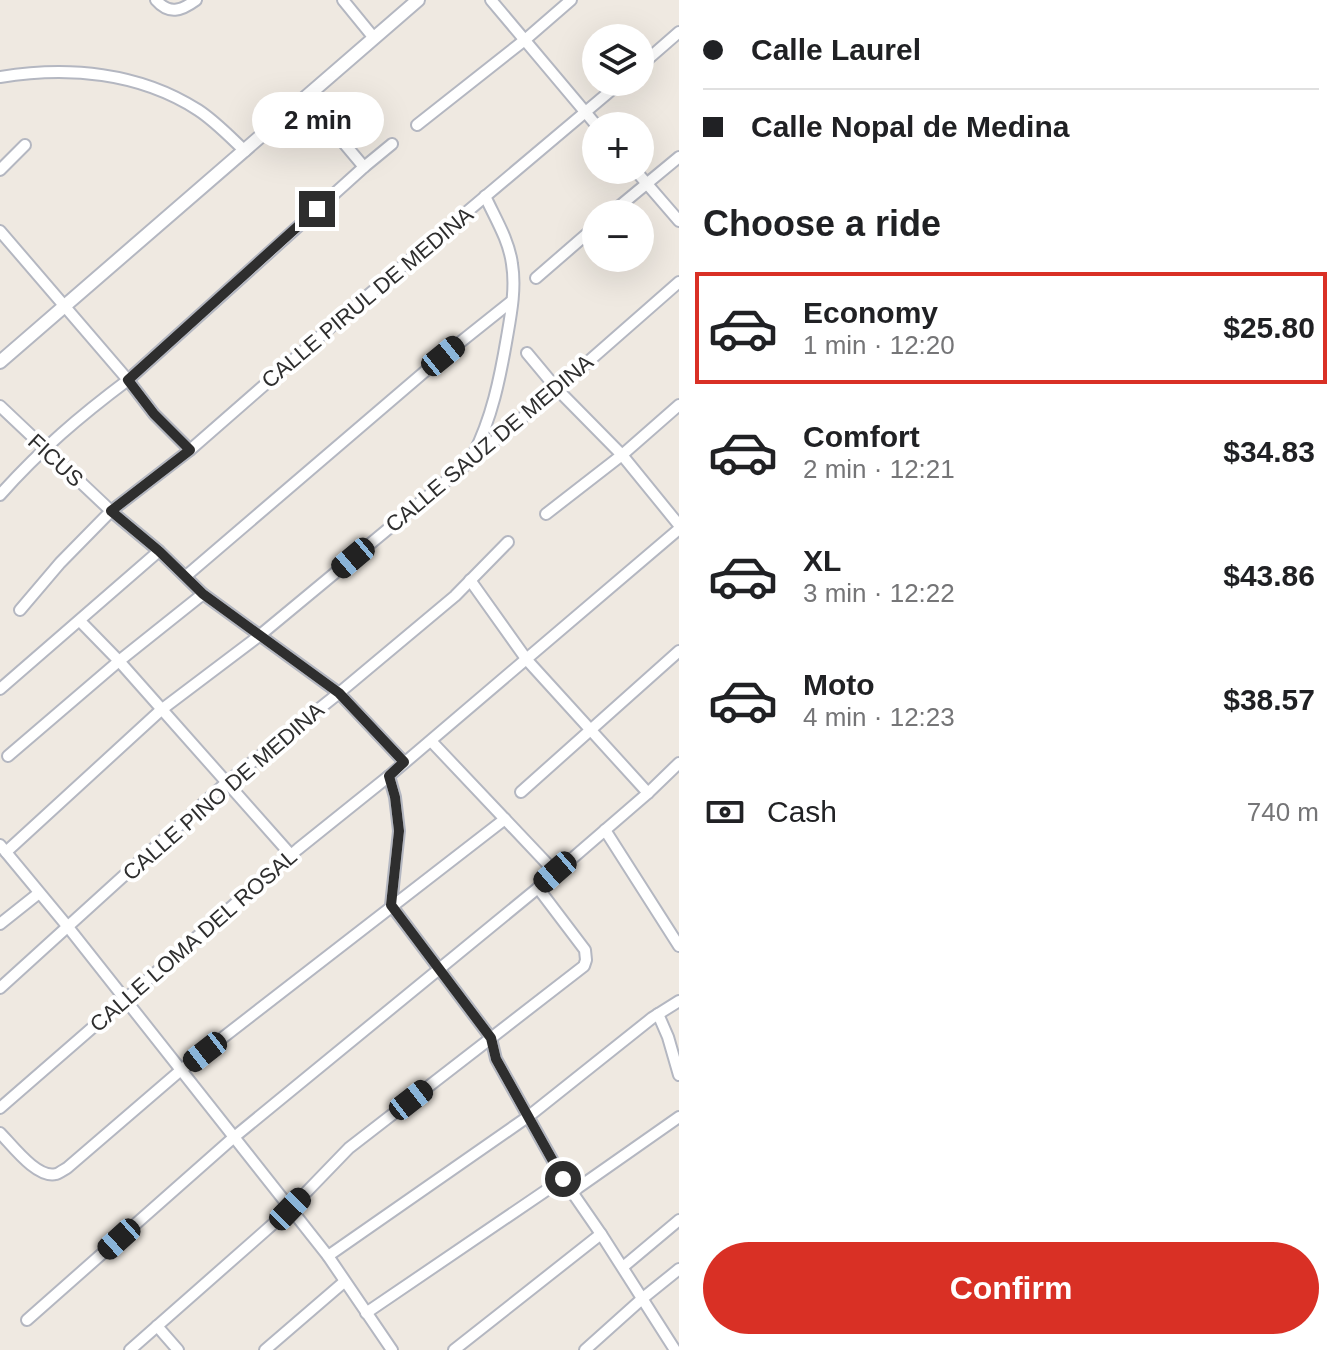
<!DOCTYPE html>
<html lang="en">
<head>
<meta charset="utf-8">
<style>
  :root { --surface:#fff; --page:#f6f6f6; --text:#202124; --muted:#757577; --line:#e0e0e0; --accent:#d93025 }
  body { margin:0; font-family:Helvetica,sans-serif; background:var(--page); color:var(--text); height:100vh; display:flex; flex-direction:column; font-size:30px; white-space:nowrap }
  * { box-sizing:border-box; margin:0 }
  p { font-size:26px; color:var(--muted) }
  .icon { flex:none; width:44px; height:44px; fill:none; stroke:currentColor; stroke-width:2; stroke-linecap:round; stroke-linejoin:round }
  .map { position:relative; flex:1; overflow:hidden }
  .sheet { display:flex; flex-direction:column; background:var(--surface); width:664px }
  .sheet>* { flex:none }
  .top-card { display:grid; align-content:center; height:176px; padding:0 24px; background:var(--surface) }
  .fabs { position:absolute; left:582px; top:24px; display:grid; gap:16px }
  .fabs a { display:grid; place-items:center; width:72px; height:72px; border-radius:50%; background:var(--surface); box-shadow:0 8px 32px #0002; font-size:40px }
  .end { position:absolute; width:36px; height:36px; margin:-18px; border:10px solid #2e2e2e; background:#fff; box-shadow:0 0 0 4px #fff }
  .from { border-radius:50% }
  .bubble { position:absolute; height:56px; border-radius:28px; background:var(--surface); box-shadow:0 8px 32px #0002; font-size:26px; font-weight:700; line-height:56px; text-align:center }
  .car { position:absolute; width:24px; height:48px; margin:-24px -12px; border-radius:10px; box-shadow:0 0 6px 2px #0007; background:linear-gradient(#222 24%,#8ab4d8 0 40%,#222 0 76%,#8ab4d8 0 86%,#222 0) }
  .top-card b { display:flex; align-items:center; gap:28px; height:76px; font-size:30px }
  .top-card b+b { border-top:2px solid var(--line) }
  .top-card i { width:20px; height:20px; background:var(--text) }
  ul { padding:0; list-style:none }
  li { display:flex; align-items:center; gap:24px; height:112px; margin:0 16px 12px; padding:0 8px; border:4px solid transparent; border-radius:0px }
  li div { flex:1 }
  li b { display:block; font-size:30px }
  li em { font-style:normal; font-weight:700 }
  li.active { border-color:var(--accent) }
  li>.icon { width:72px; height:72px; stroke-width:1.5 }
  h2 { padding:0 24px; font-size:36px; line-height:96px }
  .pay { display:flex; align-items:center; gap:20px; height:88px; padding:0 24px; font-size:30px }
  .pay p { margin-inline-start:auto }
  .cta { display:flex; gap:16px; margin-top:auto; padding:16px 24px }
  .cta a { flex:1; height:92px; border-radius:48px; background:var(--accent); color:#fff; font-size:32px; font-weight:700; line-height:92px; text-align:center }
  main { display:flex; flex:1; min-height:0 }
  .map>svg:first-child { display:block }
  .lines { fill:none; stroke-linecap:round; stroke-linejoin:round }
  .minor-casing { stroke:#b4b7c1; stroke-width:14 }
  .tertiary-casing { stroke:#b4b7c1; stroke-width:16 }
  .minor { stroke:#fff; stroke-width:10 }
  .tertiary { stroke:#fff; stroke-width:12 }
  .route { stroke:#2e2e2e; stroke-width:10 }
  .labels { text-anchor:middle; stroke-width:8; stroke-linejoin:round; paint-order:stroke }
  .street-label { font-size:22px; fill:#2e2e2e; stroke:#fff }
</style>
</head>
<body>
<main>
<div class="map">
<svg width="679" height="1350" viewBox="0 0 679 1350">
  <rect width="100%" height="100%" fill="#efe9e1"/>
  <g class="lines">
    <g class="minor-casing">
      <g id="minor">
        <path d="M156 0C169 15 181 11 196 0"/>
        <path d="M343 0 374 38"/>
        <path d="M491 0 597 126"/>
        <path d="M640 66 679 32"/>
        <path d="M0 77C68 66 139 72 198 110 215 121 230 137 245 151"/>
        <path d="M306 98 364 167"/>
        <path d="M417 125 526 39 571 0"/>
        <path d="M0 170 25 145"/>
        <path d="M635 170 679 221"/>
        <path d="M610 214 679 157"/>
        <path d="M0 231 128 380 154 414 190 450"/>
        <path d="M536 278 596 226"/>
        <path d="M527 353 557 389 622 455 679 525"/>
        <path d="M0 406 111 511 159 551 203 594 339 693 404 762"/>
        <path d="M473 455C492 418 500 378 507 337 511 314 516 288 512 264 509 240 495 218 485 196"/>
        <path d="M0 495C40 450 80 416 128 380L364 167 392 144"/>
        <path d="M546 514 622 455 679 405"/>
        <path d="M186 576 443 356 512 301"/>
        <path d="M470 580 527 660 648 793"/>
        <path d="M20 610 60 563 111 511 190 450 341 318 621 82"/>
        <path d="M80 621 119 661 291 855"/>
        <path d="M0 689 159 551"/>
        <path d="M431 741 555 872"/>
        <path d="M8 756 119 661 203 594"/>
        <path d="M389 776 395 797 399 831 391 905 491 1038 496 1059 563 1179 601 1234 675 1350"/>
        <path d="M521 792 679 651"/>
        <path d="M605 830 679 946"/>
        <path d="M0 845 68 927 328 1256 392 1350"/>
        <path d="M6 852 161 710 259 636 557 389 679 282"/>
        <path d="M0 924 39 893"/>
        <path d="M0 988 226 783 339 693 455 596 508 542"/>
        <path d="M658 1014 668 1037 679 1075"/>
        <path d="M0 1108 298 849 389 776 679 529"/>
        <path d="M0 1133C12 1145 37 1179 56 1174 58 1174 65 1169 67 1168L181 1070 505 819"/>
        <path d="M572 1192 679 1117"/>
        <path d="M328 1256 529 1116 652 1018 679 1001"/>
        <path d="M623 1267 679 1220"/>
        <path d="M366 1313 563 1179"/>
        <path d="M27 1320 233 1138 538 888 648 793 679 763"/>
        <path d="M157 1326 178 1350"/>
        <path d="M130 1350 290 1209 349 1148 584 966 586 960 585 950 538 888"/>
        <path d="M265 1350 344 1282"/>
        <path d="M454 1350 601 1234"/>
        <path d="M585 1350 643 1298 679 1269"/>
      </g>
    </g>
    <g class="tertiary-casing">
      <path id="tertiary" d="M0 362 418 0"/>
    </g>
    <use href="#minor" class="minor"/>
    <use href="#tertiary" class="tertiary"/>
  </g>
  <g class="lines">
    <path class="route" d="M317 209 128 380 154 414 190 450 111 511 159 551 203 594 339 693 404 762 389 776 395 797 399 831 391 905 491 1038 496 1059 563 1179"/>
  </g>
  <g class="labels">
    <g class="street-label">
      <text transform="translate(367 297) rotate(-40)" y="8">CALLE PIRUL DE MEDINA</text>
      <text transform="translate(489 443) rotate(-40)" y="8">CALLE SAUZ DE MEDINA</text>
      <text transform="translate(56 460) rotate(43)" y="8">FICUS</text>
      <text transform="translate(223 791) rotate(-41)" y="8">CALLE PINO DE MEDINA</text>
      <text transform="translate(193 940) rotate(-41)" y="8">CALLE LOMA DEL ROSAL</text>
    </g>
  </g>
</svg>
<div class="fabs">
<a><svg class="icon" aria-label="layers" viewBox="0 0 24 24"><path d="M12 4l9 5-9 5-9-5zM3 14l9 5 9-5"/></svg></a>
<a>+</a>
<a>−</a>
</div>
<i class="end from" style="left:563px;top:1179px"></i>
<i class="end" style="left:317px;top:209px"></i>
<div class="bubble" style="left:252px;top:92px;width:132px">2 min</div>
<i class="car" style="left:443px;top:356px;rotate:51deg"></i>
<i class="car" style="left:353px;top:558px;rotate:230deg"></i>
<i class="car" style="left:555px;top:872px;rotate:229deg"></i>
<i class="car" style="left:205px;top:1052px;rotate:232deg"></i>
<i class="car" style="left:411px;top:1100px;rotate:52deg"></i>
<i class="car" style="left:290px;top:1209px;rotate:44deg"></i>
<i class="car" style="left:119px;top:1239px;rotate:228deg"></i>
</div>
<section class="sheet">
<div class="top-card">
<b><i class="from"></i>Calle Laurel</b>
<b><i></i>Calle Nopal de Medina</b>
</div>
<h2>Choose a ride</h2>
<ul>
<li class="active"><svg class="icon" aria-label="car" viewBox="0 0 24 24"><path d="M5 17H2v-5l4-1 3-4h7l3 4 3 1v5h-3M9 17h6M6 11h13"/><circle cx="7" cy="17" r="2"/><circle cx="17" cy="17" r="2"/></svg><div><b>Economy</b><p>1 min · 12:20</p></div><em>$25.80</em></li>
<li><svg class="icon" aria-label="car" viewBox="0 0 24 24"><path d="M5 17H2v-5l4-1 3-4h7l3 4 3 1v5h-3M9 17h6M6 11h13"/><circle cx="7" cy="17" r="2"/><circle cx="17" cy="17" r="2"/></svg><div><b>Comfort</b><p>2 min · 12:21</p></div><em>$34.83</em></li>
<li><svg class="icon" aria-label="car" viewBox="0 0 24 24"><path d="M5 17H2v-5l4-1 3-4h7l3 4 3 1v5h-3M9 17h6M6 11h13"/><circle cx="7" cy="17" r="2"/><circle cx="17" cy="17" r="2"/></svg><div><b>XL</b><p>3 min · 12:22</p></div><em>$43.86</em></li>
<li><svg class="icon" aria-label="car" viewBox="0 0 24 24"><path d="M5 17H2v-5l4-1 3-4h7l3 4 3 1v5h-3M9 17h6M6 11h13"/><circle cx="7" cy="17" r="2"/><circle cx="17" cy="17" r="2"/></svg><div><b>Moto</b><p>4 min · 12:23</p></div><em>$38.57</em></li>
</ul>
<div class="pay"><svg class="icon" aria-label="cash" viewBox="0 0 24 24"><path d="M3 7h18v10H3z"/><circle cx="12" cy="12" r="2"/></svg>Cash<p>740 m</p></div>
<div class="cta"><a>Confirm</a></div>
</section>
</main>
</body>
</html>
